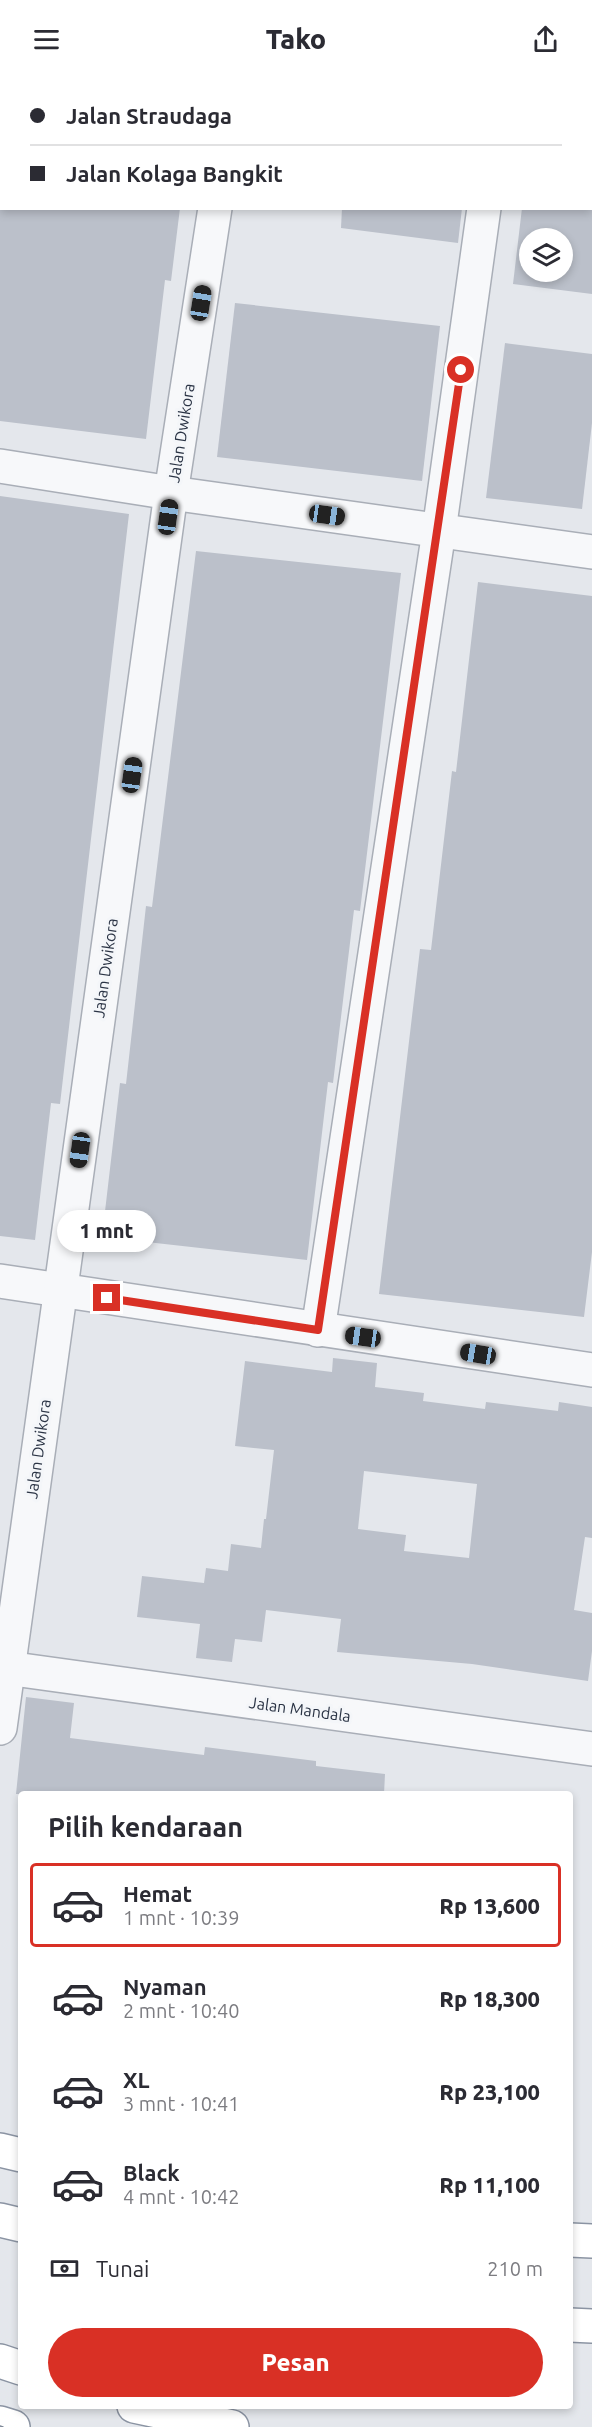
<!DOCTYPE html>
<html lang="id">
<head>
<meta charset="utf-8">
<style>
  :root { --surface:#fff; --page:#f2f2f3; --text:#2b2b33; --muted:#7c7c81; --line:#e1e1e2; --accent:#d93025 }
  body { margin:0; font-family:Ubuntu,sans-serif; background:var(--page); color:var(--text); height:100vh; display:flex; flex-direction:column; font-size:22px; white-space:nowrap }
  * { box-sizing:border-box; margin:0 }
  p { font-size:20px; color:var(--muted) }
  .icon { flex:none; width:33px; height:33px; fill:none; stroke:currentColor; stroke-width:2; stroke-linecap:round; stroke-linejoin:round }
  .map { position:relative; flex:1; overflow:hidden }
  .panel { position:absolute; left:18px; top:1713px; width:555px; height:618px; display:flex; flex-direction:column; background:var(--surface); border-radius:6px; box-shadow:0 3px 9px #0003 }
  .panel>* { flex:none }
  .hud { position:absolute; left:0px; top:0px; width:592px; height:132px; box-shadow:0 3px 9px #0003; display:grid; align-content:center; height:132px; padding:0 30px; background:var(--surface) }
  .tools { position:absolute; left:519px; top:150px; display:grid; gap:12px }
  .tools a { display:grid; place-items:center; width:54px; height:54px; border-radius:50%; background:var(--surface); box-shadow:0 3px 9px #0003; font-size:30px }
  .end { position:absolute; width:27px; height:27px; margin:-14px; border:8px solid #d93025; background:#fff; box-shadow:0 0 0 3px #fff }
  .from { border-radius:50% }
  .bubble { position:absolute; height:42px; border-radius:21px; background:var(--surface); box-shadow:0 3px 9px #0003; font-size:20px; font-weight:800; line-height:42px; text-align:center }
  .car { position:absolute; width:18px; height:36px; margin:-18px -9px; border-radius:8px; box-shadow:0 0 4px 2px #0007; background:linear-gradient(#222 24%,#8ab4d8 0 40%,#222 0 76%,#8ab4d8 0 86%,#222 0) }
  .hud b { display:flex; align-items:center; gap:21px; height:57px; font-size:22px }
  .hud b+b { border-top:2px solid var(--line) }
  .hud i { width:15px; height:15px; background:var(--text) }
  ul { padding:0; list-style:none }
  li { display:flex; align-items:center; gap:18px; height:84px; margin:0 12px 9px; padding:0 18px; border:3px solid transparent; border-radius:6px }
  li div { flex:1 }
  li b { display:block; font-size:22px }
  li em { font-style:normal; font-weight:800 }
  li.on { border-color:var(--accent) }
  li>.icon { width:54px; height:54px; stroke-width:1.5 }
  h2 { padding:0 30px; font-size:27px; line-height:72px }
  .pay { display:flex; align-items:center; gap:15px; height:66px; padding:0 30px; font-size:22px }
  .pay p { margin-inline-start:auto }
  .cta { display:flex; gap:12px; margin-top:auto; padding:12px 30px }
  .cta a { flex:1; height:69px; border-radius:36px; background:var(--accent); color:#fff; font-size:24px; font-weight:800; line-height:69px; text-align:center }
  header { display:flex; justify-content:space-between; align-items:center; height:78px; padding:0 30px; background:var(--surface); font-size:27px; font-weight:800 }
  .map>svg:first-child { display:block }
  .building { fill:#bbc0ca; fill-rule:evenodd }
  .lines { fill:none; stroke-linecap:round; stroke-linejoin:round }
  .street-casing { stroke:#a9aeb7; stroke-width:36 }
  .highway-casing { stroke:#8b94a3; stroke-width:36 }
  .street { stroke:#f7f8fa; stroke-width:33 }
  .highway { stroke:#fff; stroke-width:33 }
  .tram { stroke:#7d8696; stroke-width:1.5 }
  .route { stroke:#d93025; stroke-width:8 }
  .labels { text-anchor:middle; stroke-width:6; stroke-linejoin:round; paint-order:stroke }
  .street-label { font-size:16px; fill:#2b3445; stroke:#f4f6f9 }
</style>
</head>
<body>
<header><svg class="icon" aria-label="menu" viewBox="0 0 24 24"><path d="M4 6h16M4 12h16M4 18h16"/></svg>Tako<svg class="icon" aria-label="share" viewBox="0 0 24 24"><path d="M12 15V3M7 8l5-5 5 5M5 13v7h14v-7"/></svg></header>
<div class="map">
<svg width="592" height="2349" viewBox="0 0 592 2349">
  <rect width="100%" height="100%" fill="#e4e7ec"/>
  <g class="building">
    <path d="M0 130H180L171 203 165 202 146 361 0 343Z"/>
    <path d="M342 130H462L458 165 341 150Z"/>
    <path d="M522 130H592V216L513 206ZM530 160H562V194H530Z"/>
    <path d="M235 225 440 248 422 403 217 379Z"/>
    <path d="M505 265 592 276V345L582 431 486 420Z"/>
    <path d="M0 418 129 436 60 1026 51 1025 35 1162 0 1158Z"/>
    <path d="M196 473 401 495 360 833 354 832 333 1005 328 1004 307 1182 102 1159 120 1005 126 1006 146 828 152 829Z"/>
    <path d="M478 504 592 518V1174L584 1239 379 1216 420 871 431 872 452 693 456 694Z"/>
    <path d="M333 1280 377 1285 375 1309 424 1315 423 1323 485 1331 486 1324 558 1333 559 1324 592 1329V1460L585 1459 574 1532 592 1535V1573L588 1603 472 1586 337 1574 341 1541 266 1532 262 1564 235 1561 232 1584 196 1580 200 1546 137 1539 142 1498 204 1505 206 1490 228 1493 231 1466 261 1470 264 1441H266L274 1372 235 1368 245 1283 332 1294ZM364 1393 477 1406 469 1480 404 1473 406 1457 358 1451Z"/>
    <path d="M26 1619 74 1625 70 1660 204 1677 205 1669 316 1683V1688L385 1696 384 1716H16Z"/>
  </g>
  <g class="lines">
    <g class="street-casing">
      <g id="street">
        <path d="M235 2V0"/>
        <path d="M502 2V0"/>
        <path d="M0 388 171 415 592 474"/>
        <path d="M0 1203 592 1292"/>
        <path d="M318 1252 439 453 484 130"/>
        <path d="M0 1589 592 1671"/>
        <path d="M0 1650 171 415 215 130"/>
      </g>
    </g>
    <g class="highway-casing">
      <g id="highway">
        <path d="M0 2072 21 2077"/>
        <path d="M0 2142 21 2147"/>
        <path d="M570 2162 592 2163"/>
        <path d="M570 2247 592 2248"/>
        <path d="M0 2283 21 2290"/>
        <path d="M134 2328 232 2349"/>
        <path d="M0 2345 13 2349"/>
      </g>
    </g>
    <use href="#street" class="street"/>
    <use href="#highway" class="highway"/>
    <path class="tram" d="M0 2348 3 2349"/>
  </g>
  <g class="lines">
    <path class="route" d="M107 1220 318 1252 461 292"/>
  </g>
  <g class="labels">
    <g class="street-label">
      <text transform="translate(181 355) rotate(-81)" y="6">Jalan Dwikora</text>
      <text transform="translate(105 890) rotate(-82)" y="6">Jalan Dwikora</text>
      <text transform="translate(38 1371) rotate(-82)" y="6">Jalan Dwikora</text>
      <text transform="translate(300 1631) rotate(8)" y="6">Jalan Mandala</text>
    </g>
  </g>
</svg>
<div class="tools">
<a><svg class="icon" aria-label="layers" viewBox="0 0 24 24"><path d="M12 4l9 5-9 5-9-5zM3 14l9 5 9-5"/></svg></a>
</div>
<i class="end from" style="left:461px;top:292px"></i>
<i class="end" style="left:107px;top:1220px"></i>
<div class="bubble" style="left:57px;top:1132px;width:99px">1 mnt</div>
<i class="car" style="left:201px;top:225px;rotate:9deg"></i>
<i class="car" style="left:327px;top:437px;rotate:98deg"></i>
<i class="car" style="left:168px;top:439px;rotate:8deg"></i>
<i class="car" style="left:132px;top:697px;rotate:8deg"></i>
<i class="car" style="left:80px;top:1072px;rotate:188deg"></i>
<i class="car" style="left:363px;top:1259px;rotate:278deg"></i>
<i class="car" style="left:478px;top:1276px;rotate:279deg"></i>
<div class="hud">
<b><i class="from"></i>Jalan Straudaga</b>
<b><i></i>Jalan Kolaga Bangkit</b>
</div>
<section class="panel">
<h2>Pilih kendaraan</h2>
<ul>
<li class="on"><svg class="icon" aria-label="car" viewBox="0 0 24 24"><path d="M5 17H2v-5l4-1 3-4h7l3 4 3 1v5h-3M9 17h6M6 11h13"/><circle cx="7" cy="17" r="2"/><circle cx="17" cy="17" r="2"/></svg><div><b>Hemat</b><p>1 mnt · 10:39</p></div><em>Rp 13,600</em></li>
<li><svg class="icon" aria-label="car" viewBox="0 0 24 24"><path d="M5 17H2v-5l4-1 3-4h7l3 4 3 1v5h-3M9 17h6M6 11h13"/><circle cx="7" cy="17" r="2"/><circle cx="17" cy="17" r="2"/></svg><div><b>Nyaman</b><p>2 mnt · 10:40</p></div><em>Rp 18,300</em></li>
<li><svg class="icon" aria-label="car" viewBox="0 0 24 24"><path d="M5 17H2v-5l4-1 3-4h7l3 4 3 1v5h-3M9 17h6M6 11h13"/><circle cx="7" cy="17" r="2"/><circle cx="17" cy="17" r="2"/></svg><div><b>XL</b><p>3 mnt · 10:41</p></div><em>Rp 23,100</em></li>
<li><svg class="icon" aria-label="car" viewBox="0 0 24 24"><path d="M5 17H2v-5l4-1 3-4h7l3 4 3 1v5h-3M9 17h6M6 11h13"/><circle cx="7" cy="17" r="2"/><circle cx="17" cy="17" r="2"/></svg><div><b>Black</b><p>4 mnt · 10:42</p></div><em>Rp 11,100</em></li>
</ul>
<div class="pay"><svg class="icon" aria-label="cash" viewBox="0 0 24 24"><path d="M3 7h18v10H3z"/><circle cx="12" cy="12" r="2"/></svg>Tunai<p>210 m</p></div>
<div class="cta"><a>Pesan</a></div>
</section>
</div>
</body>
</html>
